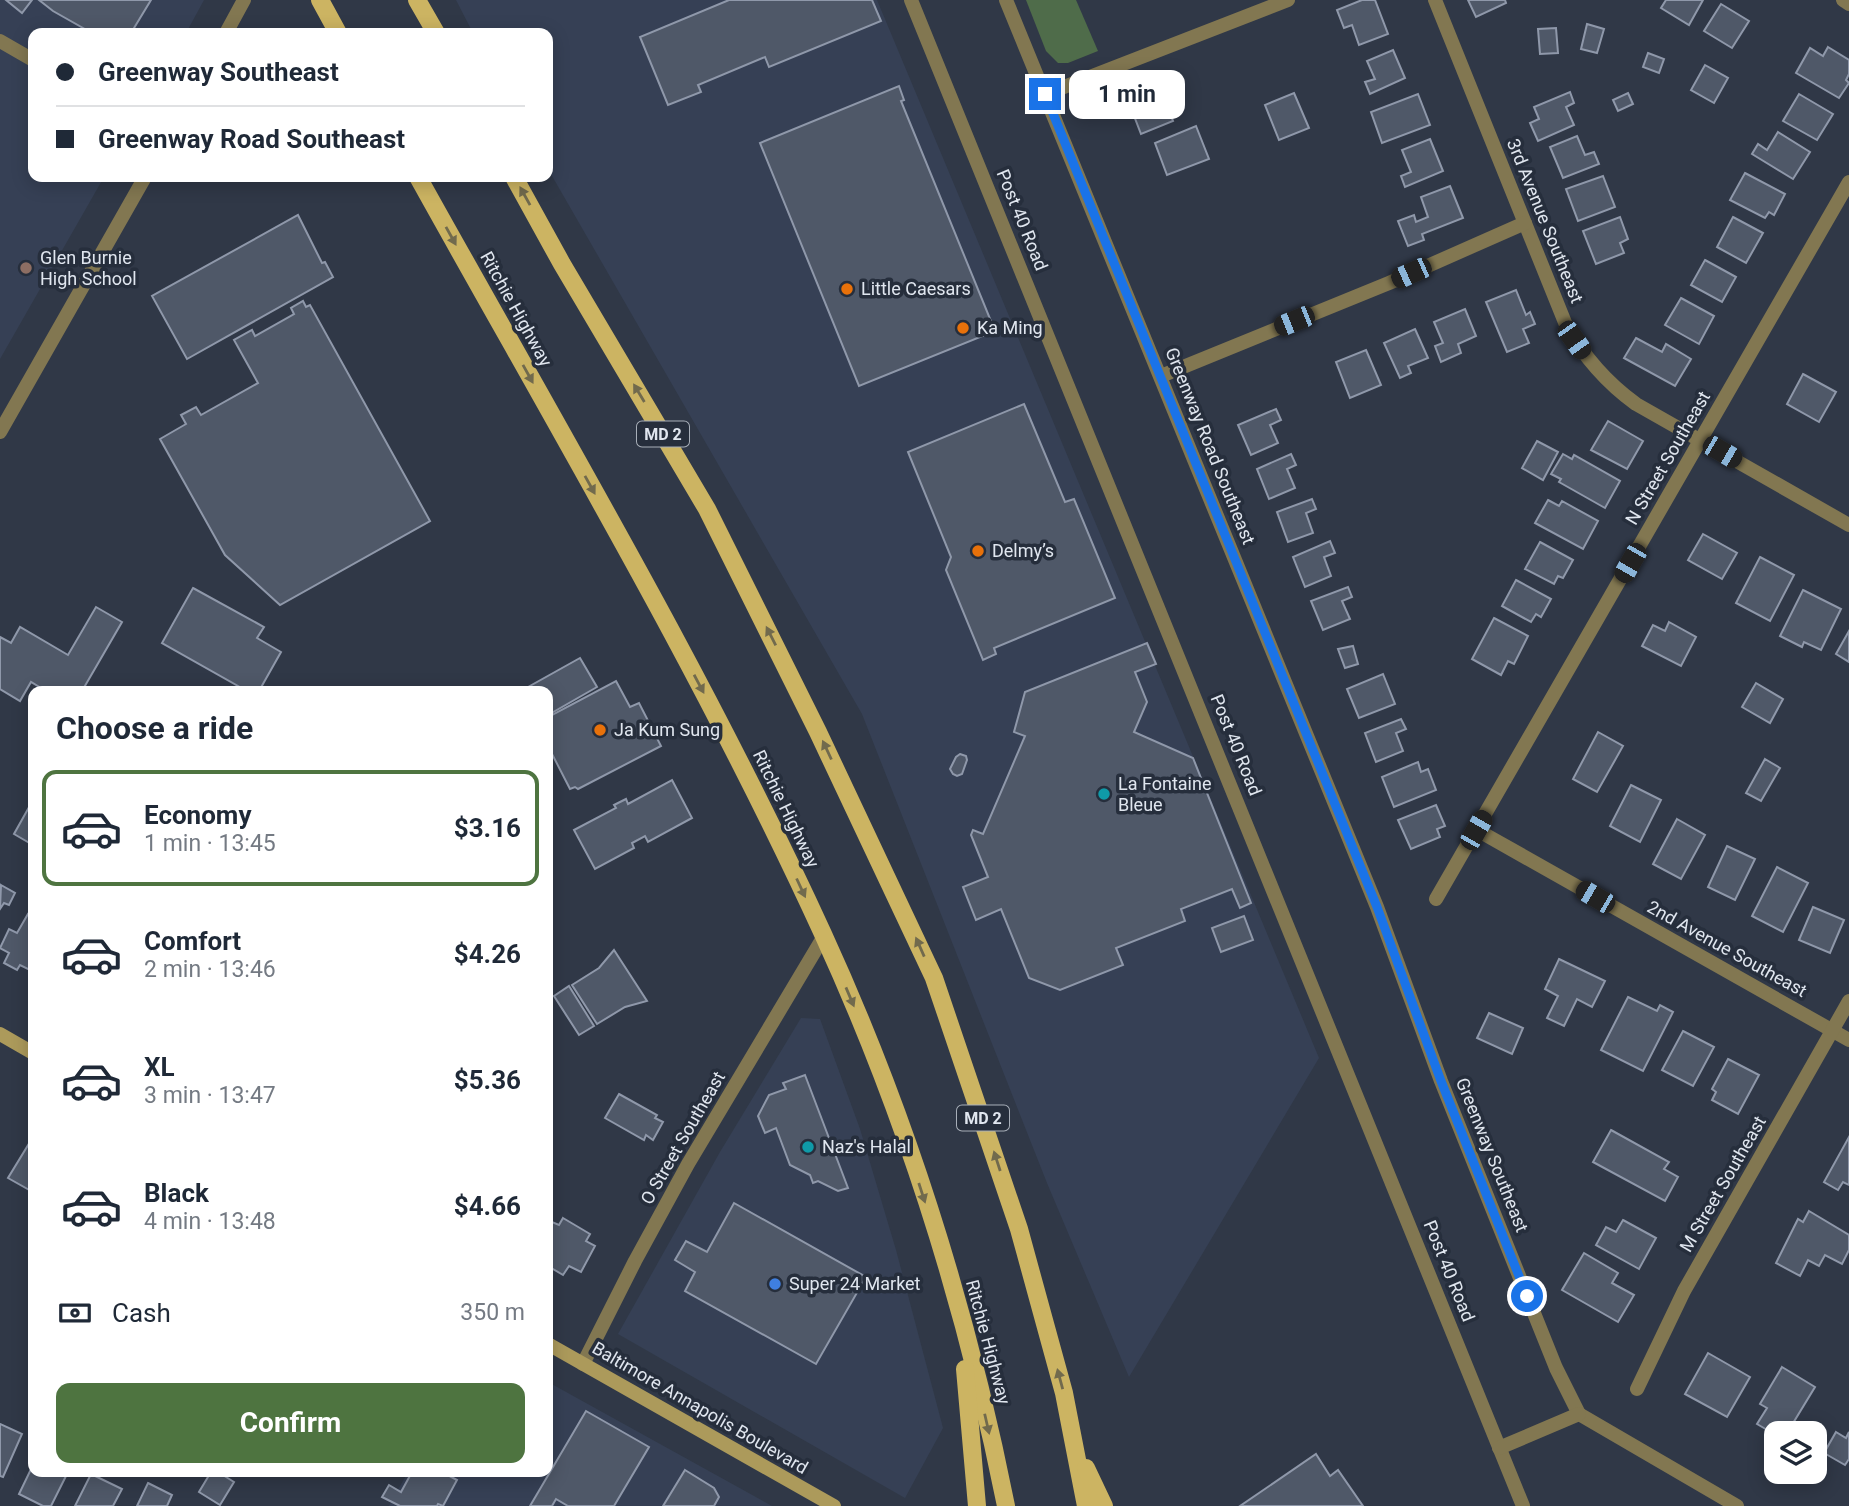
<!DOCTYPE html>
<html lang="en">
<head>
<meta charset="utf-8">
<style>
  :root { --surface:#fff; --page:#f6f6f7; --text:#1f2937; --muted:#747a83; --line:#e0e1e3; --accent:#4e7440 }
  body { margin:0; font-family:Roboto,sans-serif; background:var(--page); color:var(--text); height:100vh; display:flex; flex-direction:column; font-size:26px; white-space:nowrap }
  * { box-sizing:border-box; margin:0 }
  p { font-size:23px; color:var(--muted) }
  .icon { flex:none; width:38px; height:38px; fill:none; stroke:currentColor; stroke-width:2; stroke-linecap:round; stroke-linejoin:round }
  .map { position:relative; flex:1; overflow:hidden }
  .drawer { position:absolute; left:28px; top:686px; width:525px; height:791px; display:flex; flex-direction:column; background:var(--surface); border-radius:14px; box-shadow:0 4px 18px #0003 }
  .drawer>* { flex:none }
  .hud { position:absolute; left:28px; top:28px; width:525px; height:154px; border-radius:14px; box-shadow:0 4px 18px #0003; display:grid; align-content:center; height:154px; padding:0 28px; background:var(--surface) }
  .tools { position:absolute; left:1764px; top:1421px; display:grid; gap:14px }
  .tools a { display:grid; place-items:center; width:63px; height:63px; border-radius:14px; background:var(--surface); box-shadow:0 4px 18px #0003; font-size:35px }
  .end { position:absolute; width:32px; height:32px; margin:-16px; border:9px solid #1a73e8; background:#fff; box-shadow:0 0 0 4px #fff }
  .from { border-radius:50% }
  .bubble { position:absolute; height:49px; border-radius:14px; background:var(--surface); box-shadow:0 4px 18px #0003; font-size:23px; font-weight:700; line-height:49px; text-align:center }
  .car { position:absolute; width:21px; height:42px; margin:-21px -10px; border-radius:9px; box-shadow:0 0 5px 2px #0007; background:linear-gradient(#222 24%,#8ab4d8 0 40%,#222 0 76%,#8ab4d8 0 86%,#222 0) }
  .hud b { display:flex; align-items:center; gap:24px; height:66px; font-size:26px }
  .hud b+b { border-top:2px solid var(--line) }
  .hud i { width:18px; height:18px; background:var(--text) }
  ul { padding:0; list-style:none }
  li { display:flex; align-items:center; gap:21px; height:116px; margin:0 14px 10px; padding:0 14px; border:4px solid transparent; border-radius:14px }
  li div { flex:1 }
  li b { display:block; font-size:26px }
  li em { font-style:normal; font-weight:700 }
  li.on { border-color:var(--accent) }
  li>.icon { width:63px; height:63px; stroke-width:1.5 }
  h2 { padding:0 28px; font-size:32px; line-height:84px }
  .pay { display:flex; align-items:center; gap:18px; height:77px; padding:0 28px; font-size:26px }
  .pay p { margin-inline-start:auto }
  .cta { display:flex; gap:14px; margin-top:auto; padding:14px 28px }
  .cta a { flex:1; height:80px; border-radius:14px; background:var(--accent); color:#fff; font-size:28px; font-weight:700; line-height:80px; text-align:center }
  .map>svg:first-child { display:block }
  .built { fill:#364055 }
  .green { fill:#4f6c4a }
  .building { fill:#4f5868; stroke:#8f98aa; stroke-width:2 }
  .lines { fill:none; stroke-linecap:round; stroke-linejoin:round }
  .minor { stroke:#827751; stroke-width:14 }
  .secondary { stroke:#ac9a5b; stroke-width:14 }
  .primary { stroke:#ccb462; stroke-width:18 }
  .oneway { fill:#716a4d }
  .route { stroke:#1a73e8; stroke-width:9 }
  .education-dot { fill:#8d6e63; stroke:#262e3c; stroke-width:2.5 }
  .food-dot { fill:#e8710a; stroke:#262e3c; stroke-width:2.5 }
  .culture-dot { fill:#0f9aa8; stroke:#262e3c; stroke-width:2.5 }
  .shop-dot { fill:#3f7fe0; stroke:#262e3c; stroke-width:2.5 }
  .labels { text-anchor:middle; stroke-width:7; stroke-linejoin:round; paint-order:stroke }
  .shield { fill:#262e3c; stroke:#a8afb9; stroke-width:2 }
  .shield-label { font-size:16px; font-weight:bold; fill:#e0e6ef }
  .street-label { font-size:18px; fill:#e0e6ef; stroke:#262e3c }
  .poi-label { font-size:18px; fill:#e0e6ef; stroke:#262e3c; text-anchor:start }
</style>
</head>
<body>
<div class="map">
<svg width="1849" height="1506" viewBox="0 0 1849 1506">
  <rect width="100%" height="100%" fill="#303847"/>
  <g class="built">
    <path d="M0 0H204L186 33H33V177H104L0 359Z"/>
    <path d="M456 0H877L1319 1058 1129 1377 1047 1183 862 714 548 169V33H473Z"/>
    <path d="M801 1018 820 1019 860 1129 896 1250 943 1428 905 1498 618 1334 720 1152Z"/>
    <path d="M548 1382 772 1506H389L408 1472H548Z"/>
  </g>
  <path class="green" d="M1026 0H1076L1098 51 1068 63H1058L1046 51Z"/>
  <g class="building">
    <path d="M6 0H32L22 13Z"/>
    <path d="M39 0H151L131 33H92L53 11Z"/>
    <path d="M729 0H872L881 21 769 67 765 57 698 85 701 92 668 105 640 37Z"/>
    <path d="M1362 0H1375L1388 34 1359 45 1352 25 1344 28 1337 10Z"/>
    <path d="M1468 0H1505L1506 3 1476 17Z"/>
    <path d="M1666 0H1703L1689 25 1661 8Z"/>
    <path d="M1721 4 1749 21 1732 48 1704 31Z"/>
    <path d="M1587 24 1604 29 1597 53 1581 49Z"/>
    <path d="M1556 28 1558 53 1540 54 1538 29Z"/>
    <path d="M1828 47 1849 60V74L1846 80 1849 83 1839 98 1796 73 1810 48 1823 56Z"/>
    <path d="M1393 50 1405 78 1370 94 1365 82 1375 79 1367 61Z"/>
    <path d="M1648 53 1664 59 1659 73 1643 67Z"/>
    <path d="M1705 65 1728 78 1714 103 1691 90Z"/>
    <path d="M1158 83 1173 121 1141 134 1126 95Z"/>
    <path d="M899 86 904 100 901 101 995 331 859 386 760 143Z"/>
    <path d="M1570 92 1574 103 1566 107 1574 125 1538 141 1530 123 1539 119 1534 107Z"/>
    <path d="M1294 93 1309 128 1279 140 1265 105Z"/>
    <path d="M1628 93 1633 104 1618 111 1613 100Z"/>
    <path d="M1418 94 1430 125 1382 143 1371 112Z"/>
    <path d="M1799 94 1833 114 1817 140 1783 121Z"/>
    <path d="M1196 126 1209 159 1167 175 1155 143Z"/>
    <path d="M1778 132 1810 152 1793 179 1752 154 1758 144 1767 150Z"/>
    <path d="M1577 136 1585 155 1594 152 1599 164 1563 178 1550 147Z"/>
    <path d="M1430 139 1443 171 1405 187 1401 176 1411 172 1402 150Z"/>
    <path d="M1745 173 1785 194 1774 215 1769 212 1765 218 1730 200Z"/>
    <path d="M1603 176 1615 207 1578 221 1566 189Z"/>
    <path d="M1450 186 1463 218 1422 234 1424 240 1408 246 1398 221 1414 215 1416 222 1428 217 1421 197Z"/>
    <path d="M298 215 322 263 325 262 333 277 187 359 152 296Z"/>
    <path d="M1620 217 1628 239 1620 243 1624 253 1596 264 1583 231Z"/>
    <path d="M1733 217 1763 233 1746 263 1717 247Z"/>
    <path d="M1705 260 1736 277 1722 302 1691 285Z"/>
    <path d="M1516 290 1526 315 1530 312 1535 324 1523 329 1529 343 1507 352 1486 302Z"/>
    <path d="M1681 298 1714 316 1699 344 1665 325Z"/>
    <path d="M303 301 306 307 310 305 430 521 280 605 225 555 160 439 186 424 181 415 196 407 201 415 258 383 234 340 252 330 255 336 294 314 291 308Z"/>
    <path d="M1465 309 1476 336 1458 344 1461 353 1441 362 1435 346 1443 343 1434 322Z"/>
    <path d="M1415 329 1428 358 1408 366 1411 373 1400 378 1384 343Z"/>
    <path d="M1636 338 1662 352 1666 344 1691 359 1675 386 1624 358Z"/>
    <path d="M1366 350 1381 385 1350 398 1336 362Z"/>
    <path d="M1803 374 1836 392 1819 422 1787 404Z"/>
    <path d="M1024 404 1065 502 1074 499 1115 598 994 648 996 654 983 660 946 570 951 557 908 452Z"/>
    <path d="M1276 409 1281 420 1270 425 1278 443 1251 455 1238 425Z"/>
    <path d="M1608 421 1643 441 1627 469 1591 450Z"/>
    <path d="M1537 441 1558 452 1543 480 1522 468Z"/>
    <path d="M1291 454 1296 465 1287 469 1295 488 1269 499 1257 469Z"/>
    <path d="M1563 454 1572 459 1574 455 1620 481 1605 508 1559 482 1561 479 1551 474Z"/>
    <path d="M1312 499 1316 509 1306 513 1313 533 1288 542 1277 512Z"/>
    <path d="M1548 500 1559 506 1562 501 1598 521 1583 549 1535 523Z"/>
    <path d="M1703 534 1737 553 1722 579 1688 560Z"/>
    <path d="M1330 541 1335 553 1324 557 1331 576 1305 587 1293 557Z"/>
    <path d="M1540 542 1573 560 1563 578 1558 576 1554 584 1525 569Z"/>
    <path d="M1760 557 1794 575 1770 621 1736 603Z"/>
    <path d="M1516 580 1551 599 1541 617 1536 614 1531 622 1502 606Z"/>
    <path d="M1348 587 1352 597 1342 601 1350 619 1323 630 1311 601Z"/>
    <path d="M193 588 264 627 257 638 281 652 259 691H247L162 643Z"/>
    <path d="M1803 590 1841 609 1821 650 1804 642 1802 647 1780 636Z"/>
    <path d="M96 607 122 622 82 691H46L31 682 20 701 0 689V637L11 643 20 627 68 655Z"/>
    <path d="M1494 618 1528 636 1514 664 1508 661 1501 675 1472 659Z"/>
    <path d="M1669 622 1696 637 1681 666 1642 646 1653 625 1665 631Z"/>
    <path d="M1849 631V662L1836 654Z"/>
    <path d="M1147 643 1156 664 1135 672 1147 702 1134 732 1193 758 1251 903 1240 908 1232 889 1181 909 1185 921 1116 948 1123 965 1060 990 1029 978 1001 909 976 920 963 887 988 877 971 835 973 830 983 834 1025 736 1014 732 1025 692Z"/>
    <path d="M1353 646 1358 664 1345 668 1338 649Z"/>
    <path d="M580 658 597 687 548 715V691H521Z"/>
    <path d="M1383 674 1395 704 1359 718 1347 689Z"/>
    <path d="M616 681 630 707 639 703 661 746 578 789 575 787 570 789 550 750 548 751V717Z"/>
    <path d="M1756 683 1783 699 1770 723 1742 707Z"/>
    <path d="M1401 719 1406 729 1396 733 1403 751 1376 762 1365 733Z"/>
    <path d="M1598 732 1623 746 1597 792 1573 779Z"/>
    <path d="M960 754 966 756 967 760 962 774 957 776 953 774 950 769 956 757Z"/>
    <path d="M1765 759 1780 768 1761 801 1746 793Z"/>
    <path d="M1418 762 1421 772 1428 769 1436 790 1394 807 1382 777Z"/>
    <path d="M672 780 692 818 648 842 645 836 632 843 634 848 595 869 574 830 616 808 614 805 626 799 628 804Z"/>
    <path d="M1631 785 1661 800 1640 842 1610 826Z"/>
    <path d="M33 800V845L14 834Z"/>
    <path d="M1436 805 1445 826 1437 829 1440 837 1411 849 1398 820Z"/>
    <path d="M1677 819 1705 835 1681 879 1653 864Z"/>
    <path d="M1727 846 1755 859 1735 900 1708 887Z"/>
    <path d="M1777 867 1808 883 1783 932 1752 916Z"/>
    <path d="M1 885 15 893 9 905 4 903 0 909Z"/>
    <path d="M1813 907 1844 920 1830 953 1799 940Z"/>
    <path d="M28 914 33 917 32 971 20 965 17 970 4 963 9 953 0 948 9 929 17 933Z"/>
    <path d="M1244 916 1253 940 1221 952 1212 928Z"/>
    <path d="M614 950 647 1001 625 1007 597 1024 572 985 599 968Z"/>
    <path d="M1559 959 1605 981 1592 1007 1577 999 1564 1026 1547 1018 1558 996 1545 989Z"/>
    <path d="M569 986 594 1026 579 1035 554 996Z"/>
    <path d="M1628 997 1657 1011 1660 1005 1673 1012 1643 1071 1601 1050Z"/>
    <path d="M1489 1013 1523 1028 1512 1054 1477 1038Z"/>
    <path d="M1683 1031 1714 1047 1693 1086 1662 1070Z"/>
    <path d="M1728 1059 1759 1075 1738 1114 1712 1100 1716 1092 1712 1089Z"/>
    <path d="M805 1075 848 1188 838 1191 818 1181 813 1183 810 1175 790 1165 776 1128 765 1133 758 1116 769 1095 786 1089 783 1083Z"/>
    <path d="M619 1094 657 1115 655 1118 663 1122 653 1140 646 1135 644 1140 605 1118Z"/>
    <path d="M1611 1130 1669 1162 1664 1169 1678 1177 1665 1201 1593 1162Z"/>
    <path d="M1849 1137V1185L1843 1182 1838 1190 1824 1182Z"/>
    <path d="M30 1142 33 1144V1192L8 1178Z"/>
    <path d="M734 1203 866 1277 816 1364 685 1291 695 1272 675 1260 686 1241 707 1252Z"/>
    <path d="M1809 1211 1849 1235V1250L1842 1264 1825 1255 1819 1266 1808 1260 1800 1276 1776 1263 1798 1219 1803 1222Z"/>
    <path d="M563 1218 590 1234 586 1241 595 1246 581 1272 569 1266 563 1275 548 1266V1230L552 1222 559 1225Z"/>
    <path d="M1623 1220 1656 1238 1639 1269 1596 1245 1606 1227 1616 1232Z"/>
    <path d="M1584 1253 1618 1273 1612 1283 1634 1295 1618 1322 1562 1290Z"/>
    <path d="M1708 1353 1750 1377 1727 1417 1685 1394Z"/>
    <path d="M1782 1367 1815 1387 1787 1433 1776 1435 1757 1424 1767 1408 1760 1404Z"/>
    <path d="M586 1411 649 1447 614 1506H568L556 1499 552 1506H530Z"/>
    <path d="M0 1424 22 1434 3 1477 0 1476Z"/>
    <path d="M1836 1432 1846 1438 1849 1432V1459L1845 1465 1824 1453Z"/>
    <path d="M1316 1454 1330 1476 1338 1470 1363 1506H1240Z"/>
    <path d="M33 1465V1472H62L67 1474 51 1506H43L19 1494Z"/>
    <path d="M685 1470 714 1488 719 1497 714 1506H663Z"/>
    <path d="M211 1472H218L234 1482 220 1505 199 1492Z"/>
    <path d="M412 1472H442L457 1480 443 1506 438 1504 437 1506H400L382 1497 389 1485 401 1492Z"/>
    <path d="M91 1474 122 1489 113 1506H75Z"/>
    <path d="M148 1483 172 1495 167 1506H137Z"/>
  </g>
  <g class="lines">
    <g class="minor">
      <path d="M911 0 1523 1506"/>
      <path d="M1006 0 1377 907 1441 1081 1556 1368 1579 1414"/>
      <path d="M1435 0 1566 325C1584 357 1607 383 1636 404L1849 525"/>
      <path d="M1843 0 1849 4"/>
      <path d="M226 33 244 0"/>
      <path d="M0 41 33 60"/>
      <path d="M1046 94 1288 0"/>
      <path d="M1161 376 1389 283 1525 223"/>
      <path d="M0 432 145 177"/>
      <path d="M1477 830 1849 1040"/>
      <path d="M1436 899 1849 182"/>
      <path d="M583 1364 635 1261 688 1164 824 936"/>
      <path d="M1637 1389 1684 1291 1849 1001"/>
      <path d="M1579 1414 1737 1506"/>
      <path d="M1499 1448 1579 1414"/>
    </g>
    <g class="secondary">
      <path d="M0 1034 33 1053"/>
      <path d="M548 1344 834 1506"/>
    </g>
    <g class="primary">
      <path d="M320 0 338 33"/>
      <path d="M417 0 436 33"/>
      <path d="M418 177C557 427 704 674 823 934 906 1115 967 1310 1006 1506"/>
      <path d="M514 177 562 264 707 509 818 732 934 978 1019 1229 1064 1393 1086 1506"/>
      <path d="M965 1369 977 1506"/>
      <path d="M1086 1468 1104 1506"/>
    </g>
  </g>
  <defs><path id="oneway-solid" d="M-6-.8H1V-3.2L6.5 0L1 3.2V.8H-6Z" transform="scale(1.75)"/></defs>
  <g class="oneway">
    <use href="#oneway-solid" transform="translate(525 196) rotate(-119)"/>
    <use href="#oneway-solid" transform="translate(451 236) rotate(61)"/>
    <use href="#oneway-solid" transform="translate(528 374) rotate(61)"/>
    <use href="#oneway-solid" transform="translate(639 393) rotate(-121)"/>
    <use href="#oneway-solid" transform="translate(590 485) rotate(61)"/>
    <use href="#oneway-solid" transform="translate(771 636) rotate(-117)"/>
    <use href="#oneway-solid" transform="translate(699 684) rotate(62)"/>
    <use href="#oneway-solid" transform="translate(827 750) rotate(-115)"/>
    <use href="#oneway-solid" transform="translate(801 888) rotate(65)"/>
    <use href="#oneway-solid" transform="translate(920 947) rotate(-114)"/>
    <use href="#oneway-solid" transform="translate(850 997) rotate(67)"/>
    <use href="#oneway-solid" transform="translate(997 1161) rotate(-108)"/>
    <use href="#oneway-solid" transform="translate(922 1193) rotate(72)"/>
    <use href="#oneway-solid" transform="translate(1060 1379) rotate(-105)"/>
    <use href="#oneway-solid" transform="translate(987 1424) rotate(77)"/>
  </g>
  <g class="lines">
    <path class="route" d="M1045 94 1377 907 1441 1081 1527 1296"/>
  </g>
  <circle class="education-dot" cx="26" cy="268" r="7"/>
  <g class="food-dot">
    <circle cx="847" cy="289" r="7"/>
    <circle cx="963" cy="328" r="7"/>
    <circle cx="978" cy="551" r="7"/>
    <circle cx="600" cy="730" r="7"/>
  </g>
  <g class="culture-dot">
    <circle cx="1104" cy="794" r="7"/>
    <circle cx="808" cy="1147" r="7"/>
  </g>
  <circle class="shop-dot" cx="775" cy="1284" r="7"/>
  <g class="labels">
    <g class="shield">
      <rect x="637" y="421.5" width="52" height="25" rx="5"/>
      <rect x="957" y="1105.5" width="52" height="25" rx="5"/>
    </g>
    <g class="shield-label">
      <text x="663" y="440">MD 2</text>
      <text x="983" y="1124">MD 2</text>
    </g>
    <g class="street-label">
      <text transform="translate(1022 220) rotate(68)" y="6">Post 40 Road</text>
      <text transform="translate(1545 221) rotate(68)" y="6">3rd Avenue Southeast</text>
      <text transform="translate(516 309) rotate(61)" y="6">Ritchie Highway</text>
      <text transform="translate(1210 446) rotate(68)" y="6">Greenway Road Southeast</text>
      <text transform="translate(1668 458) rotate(-60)" y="6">N Street Southeast</text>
      <text transform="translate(1236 745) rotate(68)" y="6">Post 40 Road</text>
      <text transform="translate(786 809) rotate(64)" y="6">Ritchie Highway</text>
      <text transform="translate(1727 949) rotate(29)" y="6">2nd Avenue Southeast</text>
      <text transform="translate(683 1138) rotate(-60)" y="6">O Street Southeast</text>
      <text transform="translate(1492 1155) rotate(68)" y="6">Greenway Southeast</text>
      <text transform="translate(1723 1184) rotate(-60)" y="6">M Street Southeast</text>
      <text transform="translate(1449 1271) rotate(68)" y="6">Post 40 Road</text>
      <text transform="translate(988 1342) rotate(75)" y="6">Ritchie Highway</text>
      <text transform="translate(700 1408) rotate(30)" y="6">Baltimore Annapolis Boulevard</text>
    </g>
    <g class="poi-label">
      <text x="40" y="264">Glen Burnie<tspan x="40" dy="21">High School</tspan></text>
      <text x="861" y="295">Little Caesars</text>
      <text x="977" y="334">Ka Ming</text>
      <text x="992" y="557">Delmy’s</text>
      <text x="614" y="736">Ja Kum Sung</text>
      <text x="1118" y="790">La Fontaine<tspan x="1118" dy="21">Bleue</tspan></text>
      <text x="822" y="1153">Naz's Halal</text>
      <text x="789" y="1290">Super 24 Market</text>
    </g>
  </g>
</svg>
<div class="tools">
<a><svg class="icon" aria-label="layers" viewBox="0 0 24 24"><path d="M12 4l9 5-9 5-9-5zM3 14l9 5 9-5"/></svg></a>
</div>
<i class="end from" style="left:1527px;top:1296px"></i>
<i class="end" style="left:1045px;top:94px"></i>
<div class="bubble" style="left:1069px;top:70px;width:116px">1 min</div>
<i class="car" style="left:1411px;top:273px;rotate:246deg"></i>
<i class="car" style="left:1294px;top:321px;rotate:248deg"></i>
<i class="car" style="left:1574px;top:340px;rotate:145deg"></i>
<i class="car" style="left:1722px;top:452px;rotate:120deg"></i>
<i class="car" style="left:1630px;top:563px;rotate:210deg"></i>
<i class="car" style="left:1476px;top:830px;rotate:30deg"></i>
<i class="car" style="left:1595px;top:897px;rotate:300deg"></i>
<div class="hud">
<b><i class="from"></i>Greenway Southeast</b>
<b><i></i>Greenway Road Southeast</b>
</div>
<section class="drawer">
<h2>Choose a ride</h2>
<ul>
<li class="on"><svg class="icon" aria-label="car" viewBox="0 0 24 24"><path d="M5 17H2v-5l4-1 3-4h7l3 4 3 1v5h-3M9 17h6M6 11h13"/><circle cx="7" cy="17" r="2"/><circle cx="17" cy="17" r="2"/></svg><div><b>Economy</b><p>1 min · 13:45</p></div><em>$3.16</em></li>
<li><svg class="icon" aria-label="car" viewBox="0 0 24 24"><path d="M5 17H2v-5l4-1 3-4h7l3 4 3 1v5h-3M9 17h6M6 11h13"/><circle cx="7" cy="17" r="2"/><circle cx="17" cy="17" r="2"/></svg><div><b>Comfort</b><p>2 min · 13:46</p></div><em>$4.26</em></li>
<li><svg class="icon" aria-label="car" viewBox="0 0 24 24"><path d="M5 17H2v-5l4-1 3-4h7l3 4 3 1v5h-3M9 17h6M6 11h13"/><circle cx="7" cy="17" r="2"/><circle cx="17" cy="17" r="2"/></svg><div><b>XL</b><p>3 min · 13:47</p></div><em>$5.36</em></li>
<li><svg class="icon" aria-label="car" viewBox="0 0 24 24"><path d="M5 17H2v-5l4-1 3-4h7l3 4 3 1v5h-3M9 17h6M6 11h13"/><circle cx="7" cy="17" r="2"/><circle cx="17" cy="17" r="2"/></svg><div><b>Black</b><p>4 min · 13:48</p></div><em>$4.66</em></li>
</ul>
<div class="pay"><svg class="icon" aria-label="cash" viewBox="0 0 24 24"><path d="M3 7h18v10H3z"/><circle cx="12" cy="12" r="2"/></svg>Cash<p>350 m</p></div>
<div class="cta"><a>Confirm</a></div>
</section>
</div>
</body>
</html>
